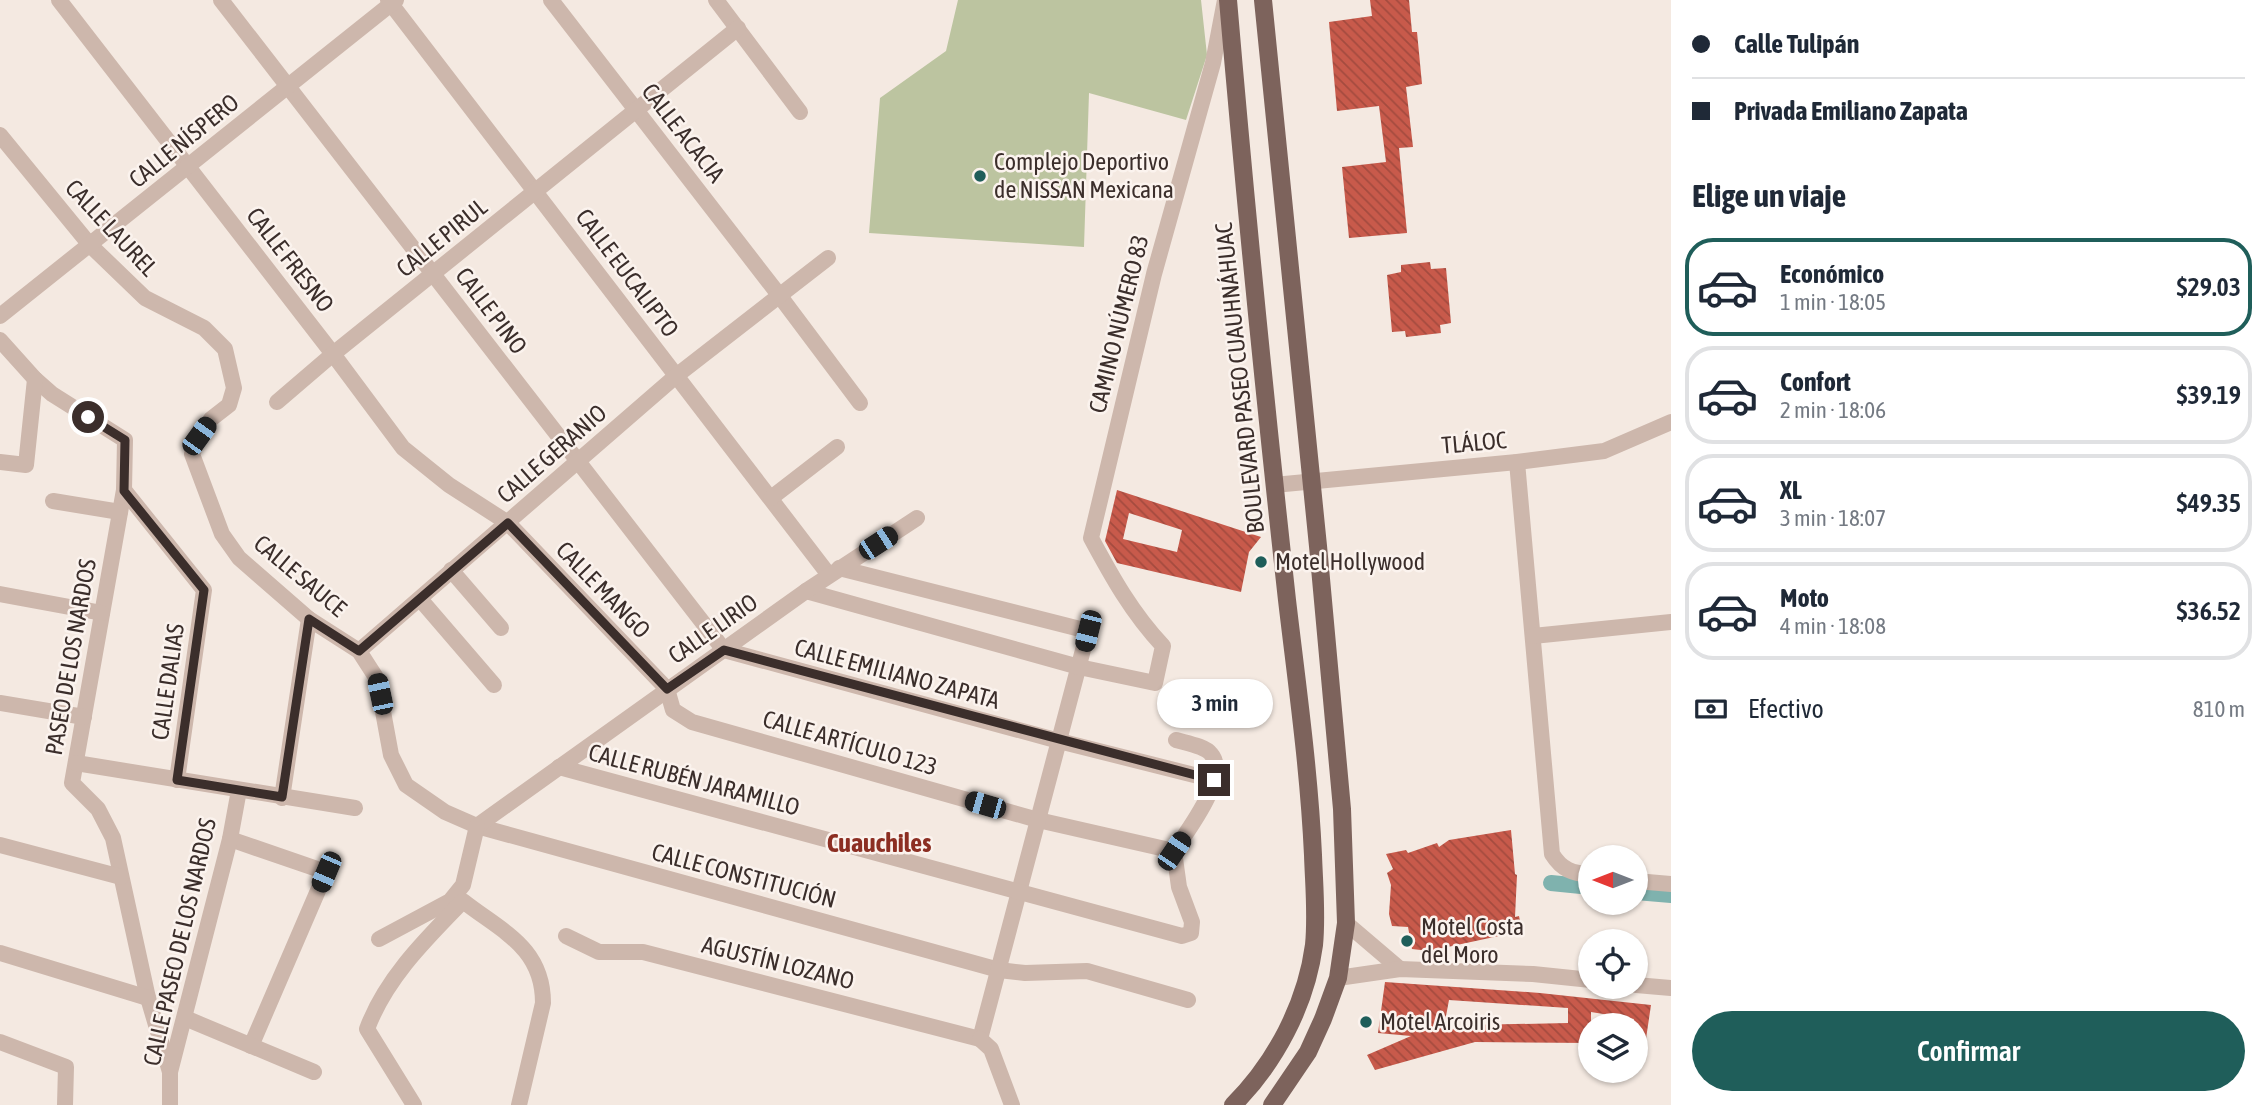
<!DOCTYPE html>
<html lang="es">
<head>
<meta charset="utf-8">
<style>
  :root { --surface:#fff; --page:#f6f6f7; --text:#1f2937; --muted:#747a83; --line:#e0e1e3; --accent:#1f5e5a }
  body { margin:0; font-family:"Asap Condensed",sans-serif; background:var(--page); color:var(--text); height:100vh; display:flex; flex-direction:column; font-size:26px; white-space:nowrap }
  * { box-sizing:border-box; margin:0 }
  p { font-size:23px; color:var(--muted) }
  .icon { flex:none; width:38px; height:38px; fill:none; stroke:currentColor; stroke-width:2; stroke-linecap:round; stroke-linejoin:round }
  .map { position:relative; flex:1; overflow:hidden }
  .side { display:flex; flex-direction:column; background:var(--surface); width:595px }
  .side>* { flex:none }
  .hud { display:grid; align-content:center; height:154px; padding:0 21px; background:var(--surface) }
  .needle { width:46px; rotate:270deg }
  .controls { position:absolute; left:1578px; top:845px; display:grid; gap:14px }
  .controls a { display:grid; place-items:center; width:70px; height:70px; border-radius:50%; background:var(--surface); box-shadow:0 2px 5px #0004; font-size:35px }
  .end { position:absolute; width:32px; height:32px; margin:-16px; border:9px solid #3b2e2b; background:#fff; box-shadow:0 0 0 4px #fff }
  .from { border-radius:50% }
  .bubble { position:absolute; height:49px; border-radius:24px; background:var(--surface); box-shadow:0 2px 5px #0004; font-size:23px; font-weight:600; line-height:49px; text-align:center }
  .car { position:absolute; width:21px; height:42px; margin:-21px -10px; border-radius:9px; box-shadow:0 0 5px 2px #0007; background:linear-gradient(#222 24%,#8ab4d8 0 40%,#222 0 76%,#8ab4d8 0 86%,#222 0) }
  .hud b { display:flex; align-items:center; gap:24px; height:66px; font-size:26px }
  .hud b+b { border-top:2px solid var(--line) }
  .hud i { width:18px; height:18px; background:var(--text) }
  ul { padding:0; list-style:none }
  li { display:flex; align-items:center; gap:21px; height:98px; margin:0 14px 10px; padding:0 7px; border:4px solid var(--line); border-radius:28px }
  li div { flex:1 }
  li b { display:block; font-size:26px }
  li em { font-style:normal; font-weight:600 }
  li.selected { border-color:var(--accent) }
  li>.icon { width:63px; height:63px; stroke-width:1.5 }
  h2 { padding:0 21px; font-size:32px; line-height:84px }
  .pay { display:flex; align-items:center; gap:18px; height:77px; padding:0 21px; font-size:26px }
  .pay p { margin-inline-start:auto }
  .cta { display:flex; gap:14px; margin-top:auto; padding:14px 21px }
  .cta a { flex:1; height:80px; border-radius:42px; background:var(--accent); color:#fff; font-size:28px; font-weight:600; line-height:80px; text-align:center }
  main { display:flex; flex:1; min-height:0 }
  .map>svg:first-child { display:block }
  .green { fill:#bcc4a0 }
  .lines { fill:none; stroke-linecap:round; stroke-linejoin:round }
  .canal { stroke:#7fb2ae; stroke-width:16 }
  .building { fill:url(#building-back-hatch); fill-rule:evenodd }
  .minor { stroke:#cdb7ac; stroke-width:16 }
  .primary { stroke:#7d635c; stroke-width:18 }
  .route { stroke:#3b2e2b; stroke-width:9 }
  .poi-dot { fill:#1f5e5a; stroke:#fbf3ee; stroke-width:2.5 }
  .labels { text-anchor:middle; stroke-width:5; stroke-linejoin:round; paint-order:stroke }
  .street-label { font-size:24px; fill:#3b2e2b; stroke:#fbf3ee }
  .poi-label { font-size:24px; fill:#3b2e2b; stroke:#fbf3ee; text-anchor:start }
  .neighbourhood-label { font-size:26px; font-weight:bold; fill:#8c2e22; stroke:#fbf3ee }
</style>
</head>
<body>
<main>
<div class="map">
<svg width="1671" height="1105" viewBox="0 0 1671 1105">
  <defs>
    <pattern id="building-back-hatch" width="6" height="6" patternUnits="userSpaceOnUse" patternTransform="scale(1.75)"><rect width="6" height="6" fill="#c85a4b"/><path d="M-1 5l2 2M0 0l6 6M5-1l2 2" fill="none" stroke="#a44b3f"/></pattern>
  </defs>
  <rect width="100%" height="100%" fill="#f4e9e1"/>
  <path class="green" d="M958 0H1201L1207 55 1186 120 1089 93 1084 247 869 233 880 98 946 51Z"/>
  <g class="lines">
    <g class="canal">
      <path d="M1551 883 1591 887"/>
      <path d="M1636 892 1671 895"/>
    </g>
  </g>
  <g class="building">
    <path d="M1370 0H1409L1412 32H1417L1422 84 1406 87 1413 147 1399 148 1407 233 1349 238 1342 167 1386 162 1379 106 1337 111 1329 22 1372 16Z"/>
    <path d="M1430 262 1431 269 1446 268 1451 323 1440 325 1441 333 1406 337 1405 331 1392 332 1387 275 1401 272V265Z"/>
    <path d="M1117 490 1261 537 1249 552 1241 592 1117 563 1105 541ZM1129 513 1182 530 1177 552 1123 539Z"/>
    <path d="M1511 830 1515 874 1517 875 1515 917 1519 916 1522 931 1429 951 1412 949 1408 927 1392 926 1389 914 1391 885 1387 873 1393 869 1386 854 1406 850 1408 853 1437 843 1439 847 1449 840Z"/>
    <path d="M1385 982 1540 993 1651 1005 1643 1059 1636 1058V1026H1632L1634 1019 1591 1012V1043L1475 1042 1375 1070 1367 1055 1411 1036 1378 1033ZM1449 1000 1568 1008V1023L1469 1025 1443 1032Z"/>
  </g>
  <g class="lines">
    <g class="minor">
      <path d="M59 0 333 354 403 448 449 485 508 523 667 689 673 710 692 722 1038 820 1174 851"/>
      <path d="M221 0 724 650 1059 741 1214 780"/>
      <path d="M388 0 829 575"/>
      <path d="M551 0 779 295 860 403"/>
      <path d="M716 0 800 112"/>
      <path d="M0 135 90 245 145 298 204 328 225 349 234 388 229 405 211 419 199 436 192 454 222 534 239 558 309 619 359 651 377 679 391 755 406 785 445 812 477 826 999 970 1025 973 1087 971 1188 1000"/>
      <path d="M0 316 396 0"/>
      <path d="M0 340 35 379 52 394 125 440 124 490 72 783 98 809 113 838 148 998 170 1072"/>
      <path d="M277 402 333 354 738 28"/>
      <path d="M0 462 26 465 35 379"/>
      <path d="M1517 462 1552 854C1562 870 1572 873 1591 875"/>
      <path d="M1274 485 1517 462 1604 451 1671 422"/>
      <path d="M124 490 204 590 177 780"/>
      <path d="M771 498 837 447"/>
      <path d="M53 501 120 512"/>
      <path d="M839 568 1088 631 980 1039"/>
      <path d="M451 570 501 628"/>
      <path d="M806 591 1079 667 1155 683 1163 646C1132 613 1112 577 1091 538L1154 274 1213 63 1225 0"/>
      <path d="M0 594 102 613"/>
      <path d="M420 599 494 685"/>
      <path d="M1533 636 1671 622"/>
      <path d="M359 651 676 376 828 258"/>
      <path d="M0 703 84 717"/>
      <path d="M76 763 355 808"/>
      <path d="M559 767 1182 936 1191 933 1192 922 1179 887 1174 851"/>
      <path d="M282 798 309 619"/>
      <path d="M477 826 806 591 917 518"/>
      <path d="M230 839 326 872 251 1046"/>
      <path d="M0 845 121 877"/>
      <path d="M1174 851C1187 831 1230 776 1211 754 1205 746 1186 743 1176 740"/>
      <path d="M1636 881 1671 884"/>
      <path d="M1346 923 1400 969"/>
      <path d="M566 936 599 952H643L980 1039"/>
      <path d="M379 939 450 901 463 885 477 826"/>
      <path d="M0 953 148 998"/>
      <path d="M1338 978 1400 969 1533 974 1591 980"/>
      <path d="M1636 985 1671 988"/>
      <path d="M185 1018 314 1072"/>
      <path d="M980 1039 991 1049 1012 1105"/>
      <path d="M0 1042 66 1067 65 1105"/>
      <path d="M170 1105V1072L230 839 239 790"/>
      <path d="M414 1105 367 1029C386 978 426 939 463 901 501 931 543 947 543 1003L519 1105"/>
    </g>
    <g class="primary">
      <path d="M1228 0C1245 200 1265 400 1287 600 1297 685 1309 769 1313 855 1314 885 1317 915 1314 945 1306 1005 1275 1063 1233 1105"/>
      <path d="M1263 0 1318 546 1342 809 1346 923 1338 978 1323 1019 1308 1052 1272 1105"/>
    </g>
  </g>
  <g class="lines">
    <path class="route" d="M88 417 125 440 124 491 204 590 177 780 282 797 309 619 359 651 508 523 667 689 724 650 1214 780"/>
  </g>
  <g class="poi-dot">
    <circle cx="980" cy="176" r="7"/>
    <circle cx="1261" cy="562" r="7"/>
    <circle cx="1407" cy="941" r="7"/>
    <circle cx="1366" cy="1022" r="7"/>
  </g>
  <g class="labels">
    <g class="street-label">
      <text transform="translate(683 133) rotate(52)" y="8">CALLE ACACIA</text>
      <text transform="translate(184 141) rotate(-39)" y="8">CALLE NÍSPERO</text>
      <text transform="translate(111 228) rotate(47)" y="8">CALLE LAUREL</text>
      <text transform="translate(442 238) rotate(-39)" y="8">CALLE PIRUL</text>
      <text transform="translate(290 260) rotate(52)" y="8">CALLE FRESNO</text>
      <text transform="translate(627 273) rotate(53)" y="8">CALLE EUCALIPTO</text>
      <text transform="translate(491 311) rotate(53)" y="8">CALLE PINO</text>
      <text transform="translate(1119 324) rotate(-76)" y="8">CAMINO NÚMERO 83</text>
      <text transform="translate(1240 378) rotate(-96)" y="8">BOULEVARD PASEO CUAUHNÁHUAC</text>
      <text transform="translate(1474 443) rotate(-5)" y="8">TLÁLOC</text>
      <text transform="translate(552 454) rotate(-41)" y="8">CALLE GERANIO</text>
      <text transform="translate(300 576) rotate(40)" y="8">CALLE SAUCE</text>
      <text transform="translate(603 590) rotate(46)" y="8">CALLE MANGO</text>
      <text transform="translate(713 629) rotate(-35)" y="8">CALLE LIRIO</text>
      <text transform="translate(71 657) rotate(-80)" y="8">PASEO DE LOS NARDOS</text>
      <text transform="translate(897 674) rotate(15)" y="8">CALLE EMILIANO ZAPATA</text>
      <text transform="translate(168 682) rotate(-82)" y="8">CALLE DALIAS</text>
      <text transform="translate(850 743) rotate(16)" y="8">CALLE ARTÍCULO 123</text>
      <text transform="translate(694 780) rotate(15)" y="8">CALLE RUBÉN JARAMILLO</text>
      <text transform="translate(744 876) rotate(15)" y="8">CALLE CONSTITUCIÓN</text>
      <text transform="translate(180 942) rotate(-77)" y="8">CALLE PASEO DE LOS NARDOS</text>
      <text transform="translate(778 963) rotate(14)" y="8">AGUSTÍN LOZANO</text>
    </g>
    <g class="poi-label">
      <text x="994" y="170">Complejo Deportivo<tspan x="994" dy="28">de NISSAN Mexicana</tspan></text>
      <text x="1275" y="570">Motel Hollywood</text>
      <text x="1421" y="935">Motel Costa<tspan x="1421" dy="28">del Moro</tspan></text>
      <text x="1380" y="1030">Motel Arcoiris</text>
    </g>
    <g class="neighbourhood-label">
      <text x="879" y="852">Cuauchiles</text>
    </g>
  </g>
</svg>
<div class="controls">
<a><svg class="needle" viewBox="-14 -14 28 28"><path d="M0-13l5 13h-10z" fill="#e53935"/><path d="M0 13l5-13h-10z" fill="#747a83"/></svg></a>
<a><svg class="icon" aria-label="locate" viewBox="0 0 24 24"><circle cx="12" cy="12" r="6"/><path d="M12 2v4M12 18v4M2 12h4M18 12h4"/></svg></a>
<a><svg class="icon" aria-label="layers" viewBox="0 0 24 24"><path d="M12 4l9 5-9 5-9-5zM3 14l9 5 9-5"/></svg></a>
</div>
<i class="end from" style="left:88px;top:417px"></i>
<i class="end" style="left:1214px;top:780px"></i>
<div class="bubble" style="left:1157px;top:679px;width:116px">3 min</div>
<i class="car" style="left:199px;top:436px;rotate:36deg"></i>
<i class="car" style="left:878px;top:543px;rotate:57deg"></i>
<i class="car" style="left:1088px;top:631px;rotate:194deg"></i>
<i class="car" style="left:380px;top:694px;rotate:348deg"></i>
<i class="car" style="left:985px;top:805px;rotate:286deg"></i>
<i class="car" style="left:1174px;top:851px;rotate:34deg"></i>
<i class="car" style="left:326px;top:872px;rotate:203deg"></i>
</div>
<section class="side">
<div class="hud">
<b><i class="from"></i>Calle Tulipán</b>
<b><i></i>Privada Emiliano Zapata</b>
</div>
<h2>Elige un viaje</h2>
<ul>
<li class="selected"><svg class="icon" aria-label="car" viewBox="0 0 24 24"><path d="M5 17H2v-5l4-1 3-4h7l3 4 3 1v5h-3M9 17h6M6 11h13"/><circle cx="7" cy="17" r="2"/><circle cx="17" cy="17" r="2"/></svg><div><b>Económico</b><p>1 min · 18:05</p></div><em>$29.03</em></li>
<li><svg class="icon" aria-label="car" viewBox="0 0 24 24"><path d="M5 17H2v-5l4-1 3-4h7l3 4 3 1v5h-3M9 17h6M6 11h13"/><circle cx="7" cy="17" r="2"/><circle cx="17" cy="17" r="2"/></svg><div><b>Confort</b><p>2 min · 18:06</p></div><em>$39.19</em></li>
<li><svg class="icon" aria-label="car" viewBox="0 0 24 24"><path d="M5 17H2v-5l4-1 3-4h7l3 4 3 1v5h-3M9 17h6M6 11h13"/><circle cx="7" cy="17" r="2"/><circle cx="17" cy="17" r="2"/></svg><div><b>XL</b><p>3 min · 18:07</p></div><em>$49.35</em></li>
<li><svg class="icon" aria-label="car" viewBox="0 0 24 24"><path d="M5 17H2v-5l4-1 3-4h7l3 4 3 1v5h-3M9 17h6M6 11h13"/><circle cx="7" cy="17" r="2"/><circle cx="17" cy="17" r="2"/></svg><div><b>Moto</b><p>4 min · 18:08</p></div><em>$36.52</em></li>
</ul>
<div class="pay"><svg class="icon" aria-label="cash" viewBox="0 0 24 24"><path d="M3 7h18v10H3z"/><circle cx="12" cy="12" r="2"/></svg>Efectivo<p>810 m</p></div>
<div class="cta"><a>Confirmar</a></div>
</section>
</main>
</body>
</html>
